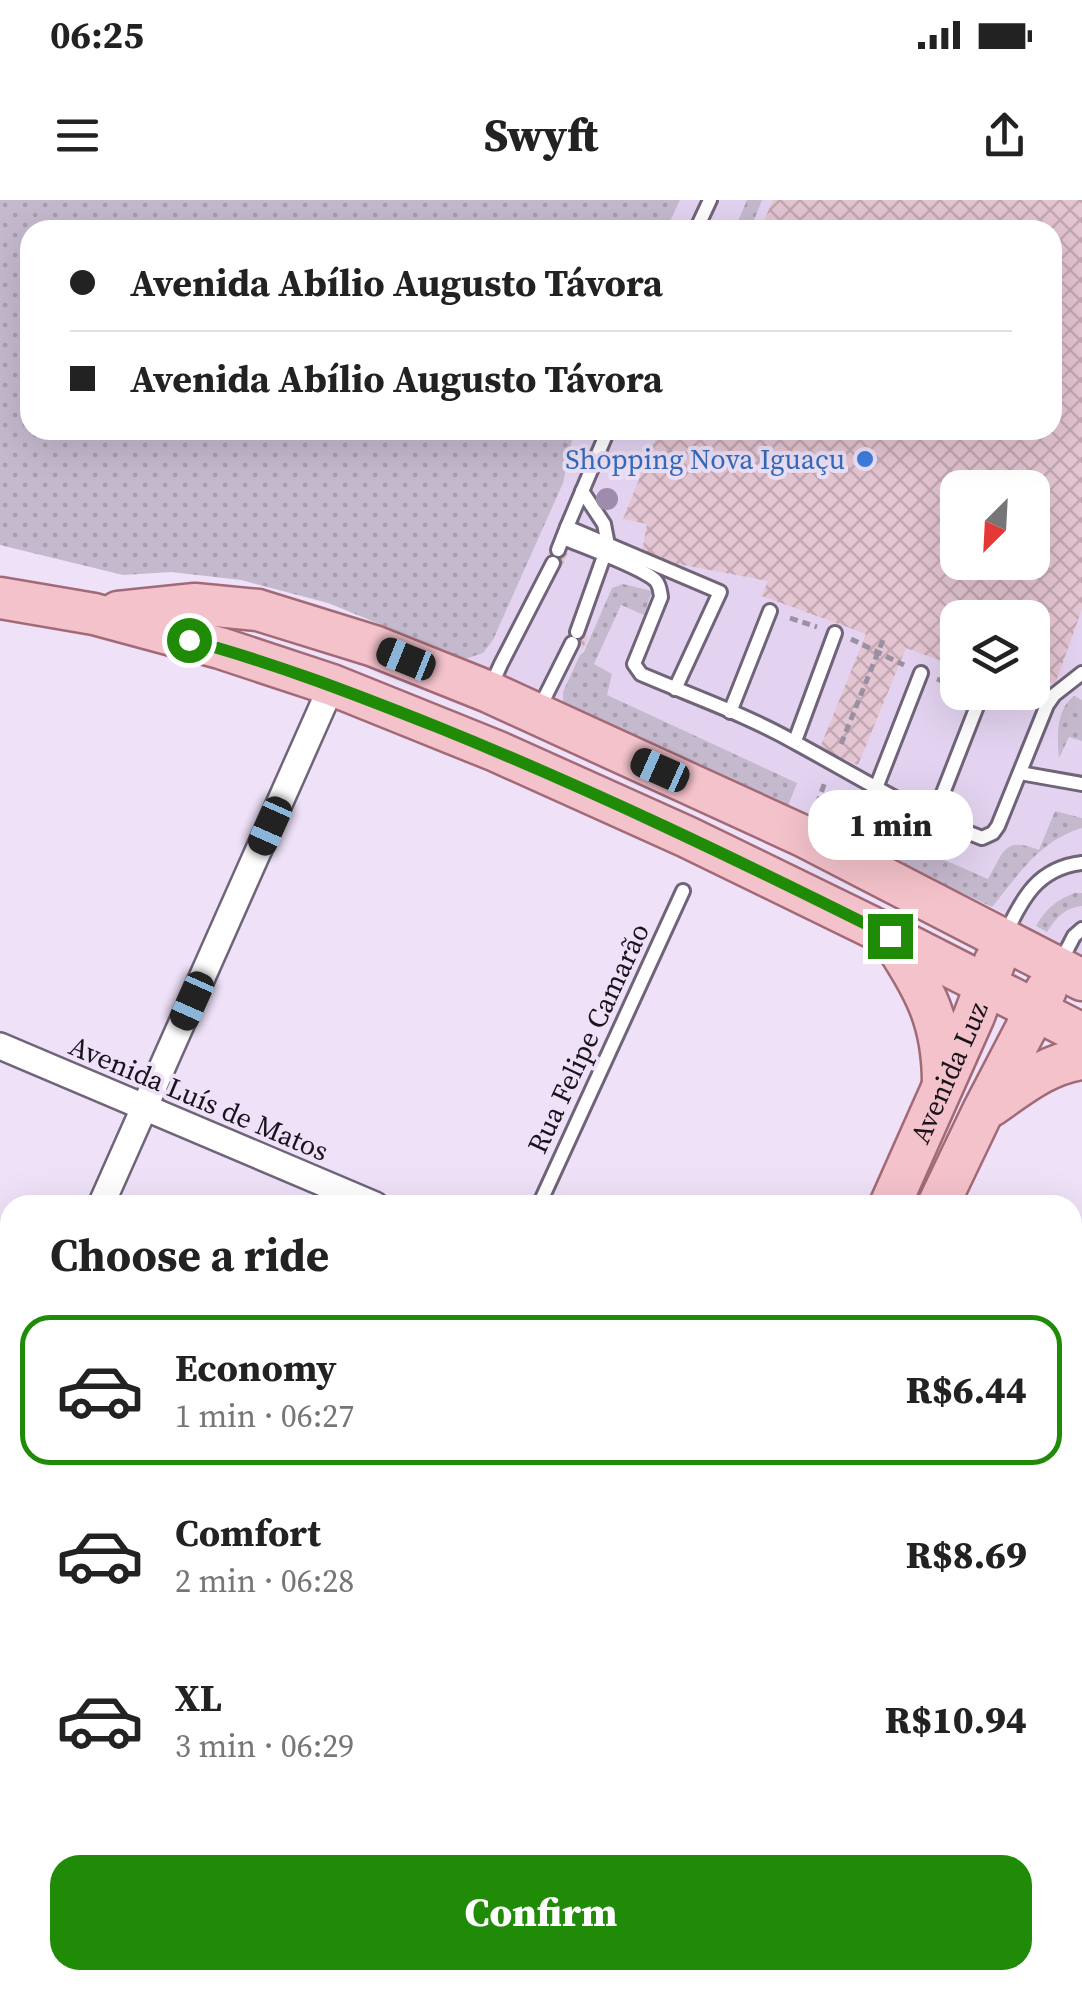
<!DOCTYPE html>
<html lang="en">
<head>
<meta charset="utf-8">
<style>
  :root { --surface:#fff; --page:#f2f2f2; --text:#222; --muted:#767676; --line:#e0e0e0; --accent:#1f8b07 }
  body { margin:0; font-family:"Source Serif 4",serif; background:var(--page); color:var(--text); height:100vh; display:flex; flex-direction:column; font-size:38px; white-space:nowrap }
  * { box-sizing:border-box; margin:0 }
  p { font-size:32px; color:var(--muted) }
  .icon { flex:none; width:55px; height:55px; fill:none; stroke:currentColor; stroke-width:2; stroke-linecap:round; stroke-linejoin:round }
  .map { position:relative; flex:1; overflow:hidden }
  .drawer { position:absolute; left:0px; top:995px; width:1082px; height:795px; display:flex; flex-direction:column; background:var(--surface); border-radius:30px 30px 0 0; box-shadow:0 10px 40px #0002 }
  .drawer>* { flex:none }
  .top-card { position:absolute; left:20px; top:20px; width:1042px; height:220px; border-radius:30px; box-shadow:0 10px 40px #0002; display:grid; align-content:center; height:220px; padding:0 50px; background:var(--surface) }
  .needle { width:65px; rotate:204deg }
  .tools { position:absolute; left:940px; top:270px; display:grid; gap:20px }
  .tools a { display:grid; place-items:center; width:110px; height:110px; border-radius:20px; background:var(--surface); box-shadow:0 10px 40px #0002; font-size:50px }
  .end { position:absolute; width:45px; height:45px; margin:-22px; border:12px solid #1f8b07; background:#fff; box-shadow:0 0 0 5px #fff }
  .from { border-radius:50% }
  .bubble { position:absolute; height:70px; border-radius:30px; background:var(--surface); box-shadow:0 10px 40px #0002; font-size:32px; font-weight:800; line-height:70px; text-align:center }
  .car { position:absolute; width:30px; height:60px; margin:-30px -15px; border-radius:12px; box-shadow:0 0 8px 2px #0007; background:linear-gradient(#222 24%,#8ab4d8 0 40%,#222 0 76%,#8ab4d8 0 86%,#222 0) }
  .top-card b { display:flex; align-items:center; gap:35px; height:95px; font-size:38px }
  .top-card b+b { border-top:2px solid var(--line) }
  .top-card i { width:25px; height:25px; background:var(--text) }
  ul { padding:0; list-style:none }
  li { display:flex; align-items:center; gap:30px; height:150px; margin:0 20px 15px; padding:0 30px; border:5px solid transparent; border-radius:30px }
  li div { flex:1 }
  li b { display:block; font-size:38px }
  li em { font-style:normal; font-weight:800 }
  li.selected { border-color:var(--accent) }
  li>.icon { width:90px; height:90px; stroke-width:1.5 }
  h2 { padding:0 50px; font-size:45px; line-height:120px }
  .primary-button { display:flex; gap:20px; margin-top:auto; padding:20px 50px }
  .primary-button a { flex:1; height:115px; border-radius:30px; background:var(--accent); color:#fff; font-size:40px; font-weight:800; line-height:115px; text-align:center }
  .status { display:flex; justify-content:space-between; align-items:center; height:70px; padding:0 50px; background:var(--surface); direction:ltr }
  .status svg { height:28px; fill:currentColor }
  header { display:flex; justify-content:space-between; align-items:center; height:130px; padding:0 50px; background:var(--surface); font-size:45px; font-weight:800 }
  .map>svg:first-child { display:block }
  .built { fill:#e3d3f0; fill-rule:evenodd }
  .grass { fill:url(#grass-dots) }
  .green { fill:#c5b9ce }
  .building { fill:url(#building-cross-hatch); fill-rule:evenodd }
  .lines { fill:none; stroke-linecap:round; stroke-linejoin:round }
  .lane-casing { stroke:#6f6478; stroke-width:18 }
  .street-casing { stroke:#6f6478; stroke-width:30 }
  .primary-casing { stroke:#a26a77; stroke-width:45 }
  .path { stroke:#9a90a1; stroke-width:5; stroke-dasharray:8 5; stroke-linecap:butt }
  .lane { stroke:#fff; stroke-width:12 }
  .street { stroke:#fff; stroke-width:25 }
  .primary { stroke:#f4c2cb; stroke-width:40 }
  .tree { fill:#9f8cad }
  .route { stroke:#1f8b07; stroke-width:12 }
  .shop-dot { fill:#3f7fe0; stroke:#eee1f8; stroke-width:4 }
  .labels { text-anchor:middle; stroke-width:8; stroke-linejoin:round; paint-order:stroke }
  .shop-label { font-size:28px; fill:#366cbe; stroke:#eee1f8; text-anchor:end }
  .street-label { font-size:28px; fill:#19141c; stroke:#eee1f8 }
</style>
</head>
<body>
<div class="status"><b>06:25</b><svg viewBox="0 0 49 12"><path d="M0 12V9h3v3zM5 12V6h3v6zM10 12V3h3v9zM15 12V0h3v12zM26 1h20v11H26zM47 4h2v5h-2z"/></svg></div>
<header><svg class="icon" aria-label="menu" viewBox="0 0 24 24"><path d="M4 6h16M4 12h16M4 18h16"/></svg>Swyft<svg class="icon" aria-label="share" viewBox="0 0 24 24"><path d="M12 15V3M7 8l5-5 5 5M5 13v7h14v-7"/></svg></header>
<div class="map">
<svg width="1082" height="1790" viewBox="0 0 1082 1790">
  <defs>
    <pattern id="grass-dots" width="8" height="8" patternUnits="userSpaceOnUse" patternTransform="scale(2.5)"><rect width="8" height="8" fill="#c5b9ce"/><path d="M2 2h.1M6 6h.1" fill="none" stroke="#a99eb0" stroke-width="1.8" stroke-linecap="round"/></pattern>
    <pattern id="building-cross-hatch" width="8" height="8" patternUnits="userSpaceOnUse" patternTransform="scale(2.5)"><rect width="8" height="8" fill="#e4c5d2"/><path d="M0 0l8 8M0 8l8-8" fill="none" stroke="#c3a8b4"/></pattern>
  </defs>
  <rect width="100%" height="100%" fill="#eee1f8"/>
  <path class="built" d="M680 0H1082V755L992 707 810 621 788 606 465 459 573 230H1052V30H666ZM958 288H1032V362H958ZM958 418H1032V492H958Z"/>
  <g class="grass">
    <path d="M0 0H680L666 30H30V230H574L563 283 493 440 483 453 465 459 328 403 241 380 171 372 123 375 0 345Z"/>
    <path d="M747 0H762L750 30 735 28Z"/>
    <path d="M623 384 652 391 644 415 621 405 594 464 612 474 607 495 797 583 788 606 563 504V492L580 455 584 452 612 388Z"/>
    <path d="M1074 496 1082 500V541L1069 537 1059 558C1057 536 1056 510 1074 496Z"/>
    <path d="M1055 611 1082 618V628C1039 641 1019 674 992 707L880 654 887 635 988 679C1004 651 1004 636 1039 650Z"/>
    <path d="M1075 693H1082V706C1064 708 1056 718 1047 732L1036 726C1047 708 1056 700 1075 693Z"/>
  </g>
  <path class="green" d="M314 1780H513L508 1790H315Z"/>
  <g class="building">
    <path d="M773 0H1082V409L1055 484 1032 476V418H958V448L950 446 944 462 906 448 858 565 819 550 866 434 762 396 768 381 641 357 647 324 623 319 659 230H1052V30H760ZM958 288H1032V362H958Z"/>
    <path d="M552 346 568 354 561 368 545 360Z"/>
    <path d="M571 429 588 437 583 448 565 440Z"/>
  </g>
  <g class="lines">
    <g class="lane-casing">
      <g id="lane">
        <path d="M696 30 710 0"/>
        <path d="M567 327 608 230"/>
        <path d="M563 338C582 346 644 368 656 381 660 386 660 391 661 397L634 464 641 474C692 496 747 515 796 543 857 576 917 614 982 638L993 633 998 626 1047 505 1054 495 1082 473"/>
        <path d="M558 350 567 327 720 392 675 489"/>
        <path d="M577 432 608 345 604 324 582 291"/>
        <path d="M491 486 501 464 553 363"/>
        <path d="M540 507 572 443"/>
        <path d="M730 512 770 411"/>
        <path d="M795 541 835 433"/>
        <path d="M1020 573 1082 584"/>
        <path d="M876 588 921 473"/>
        <path d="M934 616 981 496"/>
        <path d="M1005 735C1022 698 1038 668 1082 663"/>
        <path d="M1061 761 1074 736 1082 729"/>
        <path d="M539 1005 683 691"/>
        <path d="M752 1790 753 1780"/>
      </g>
    </g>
    <g class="street-casing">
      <g id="street">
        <path d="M0 846 375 1005"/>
        <path d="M101 1005 332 485"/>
        <path d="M0 1234 10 1212"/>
        <path d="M1072 1300 1082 1304"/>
        <path d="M0 1618 10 1622"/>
        <path d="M1072 1685 1082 1689"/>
        <path d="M306 1780V1790"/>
      </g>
    </g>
    <g class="primary-casing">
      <g id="primary">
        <path d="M0 398 94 414 220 448 332 485 496 551 687 637 890 736 1082 834"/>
        <path d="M118 412 195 404 258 410 374 446 489 492 803 636 1082 780"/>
        <path d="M892 739C925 791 943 820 943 884"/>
        <path d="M991 906C1020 886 1046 864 1082 859"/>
        <path id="s1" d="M890 1005 974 816 995 761"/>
        <path d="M938 1005 983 911 1046 790"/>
        <path d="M531 1790 536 1780"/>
        <path d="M576 1790 580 1780"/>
      </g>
    </g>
    <g class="path">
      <path d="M790 418 817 427"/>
      <path d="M851 439 904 465"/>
      <path d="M937 479 958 487"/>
      <path d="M1001 502 1008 504H1024"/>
      <path d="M841 544 883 440"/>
      <path d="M817 604 825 582"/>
    </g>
    <use href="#lane" class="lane"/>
    <use href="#street" class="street"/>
    <use href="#primary" class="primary"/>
  </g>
  <circle class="tree" cx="607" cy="299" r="11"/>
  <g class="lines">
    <path class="route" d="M189 440C275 463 357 495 440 528 593 590 742 662 890 736"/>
  </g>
  <circle class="shop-dot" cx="865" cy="259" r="10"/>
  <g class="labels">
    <g class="shop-label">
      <text x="845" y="269">Shopping Nova Iguaçu</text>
    </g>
    <g class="street-label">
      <text transform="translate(588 838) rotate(-65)" y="10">Rua Felipe Camarão</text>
      <text dy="10" stroke="none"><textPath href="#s1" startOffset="145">Avenida Luz</textPath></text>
      <text transform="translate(199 898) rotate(23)" y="10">Avenida Luís de Matos</text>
    </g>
  </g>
</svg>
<div class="tools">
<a><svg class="needle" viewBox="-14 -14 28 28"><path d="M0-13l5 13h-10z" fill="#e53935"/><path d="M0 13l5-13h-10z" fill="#767676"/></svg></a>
<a><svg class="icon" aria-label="layers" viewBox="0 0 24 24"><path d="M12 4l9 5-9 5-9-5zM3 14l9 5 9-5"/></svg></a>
</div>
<i class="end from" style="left:189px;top:440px"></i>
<i class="end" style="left:890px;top:736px"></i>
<div class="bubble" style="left:808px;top:590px;width:165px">1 min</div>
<i class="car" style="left:406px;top:459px;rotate:292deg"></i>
<i class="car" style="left:660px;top:570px;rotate:294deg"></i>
<i class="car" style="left:270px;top:626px;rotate:204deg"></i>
<i class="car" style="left:192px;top:801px;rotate:204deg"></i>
<div class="top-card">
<b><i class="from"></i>Avenida Abílio Augusto Távora</b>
<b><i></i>Avenida Abílio Augusto Távora</b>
</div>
<section class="drawer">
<h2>Choose a ride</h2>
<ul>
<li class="selected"><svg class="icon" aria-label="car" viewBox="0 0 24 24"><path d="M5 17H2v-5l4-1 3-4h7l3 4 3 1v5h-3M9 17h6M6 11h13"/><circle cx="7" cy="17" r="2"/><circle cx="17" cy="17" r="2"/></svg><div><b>Economy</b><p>1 min · 06:27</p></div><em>R$6.44</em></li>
<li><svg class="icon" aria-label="car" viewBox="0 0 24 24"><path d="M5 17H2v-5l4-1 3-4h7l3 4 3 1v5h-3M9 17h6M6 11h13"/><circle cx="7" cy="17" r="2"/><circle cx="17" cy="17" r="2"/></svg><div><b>Comfort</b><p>2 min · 06:28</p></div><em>R$8.69</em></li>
<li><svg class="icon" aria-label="car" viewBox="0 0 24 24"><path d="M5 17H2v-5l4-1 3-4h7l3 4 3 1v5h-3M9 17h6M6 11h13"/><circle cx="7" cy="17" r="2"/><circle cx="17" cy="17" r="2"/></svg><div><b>XL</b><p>3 min · 06:29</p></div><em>R$10.94</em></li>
</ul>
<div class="primary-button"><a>Confirm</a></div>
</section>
</div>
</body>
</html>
